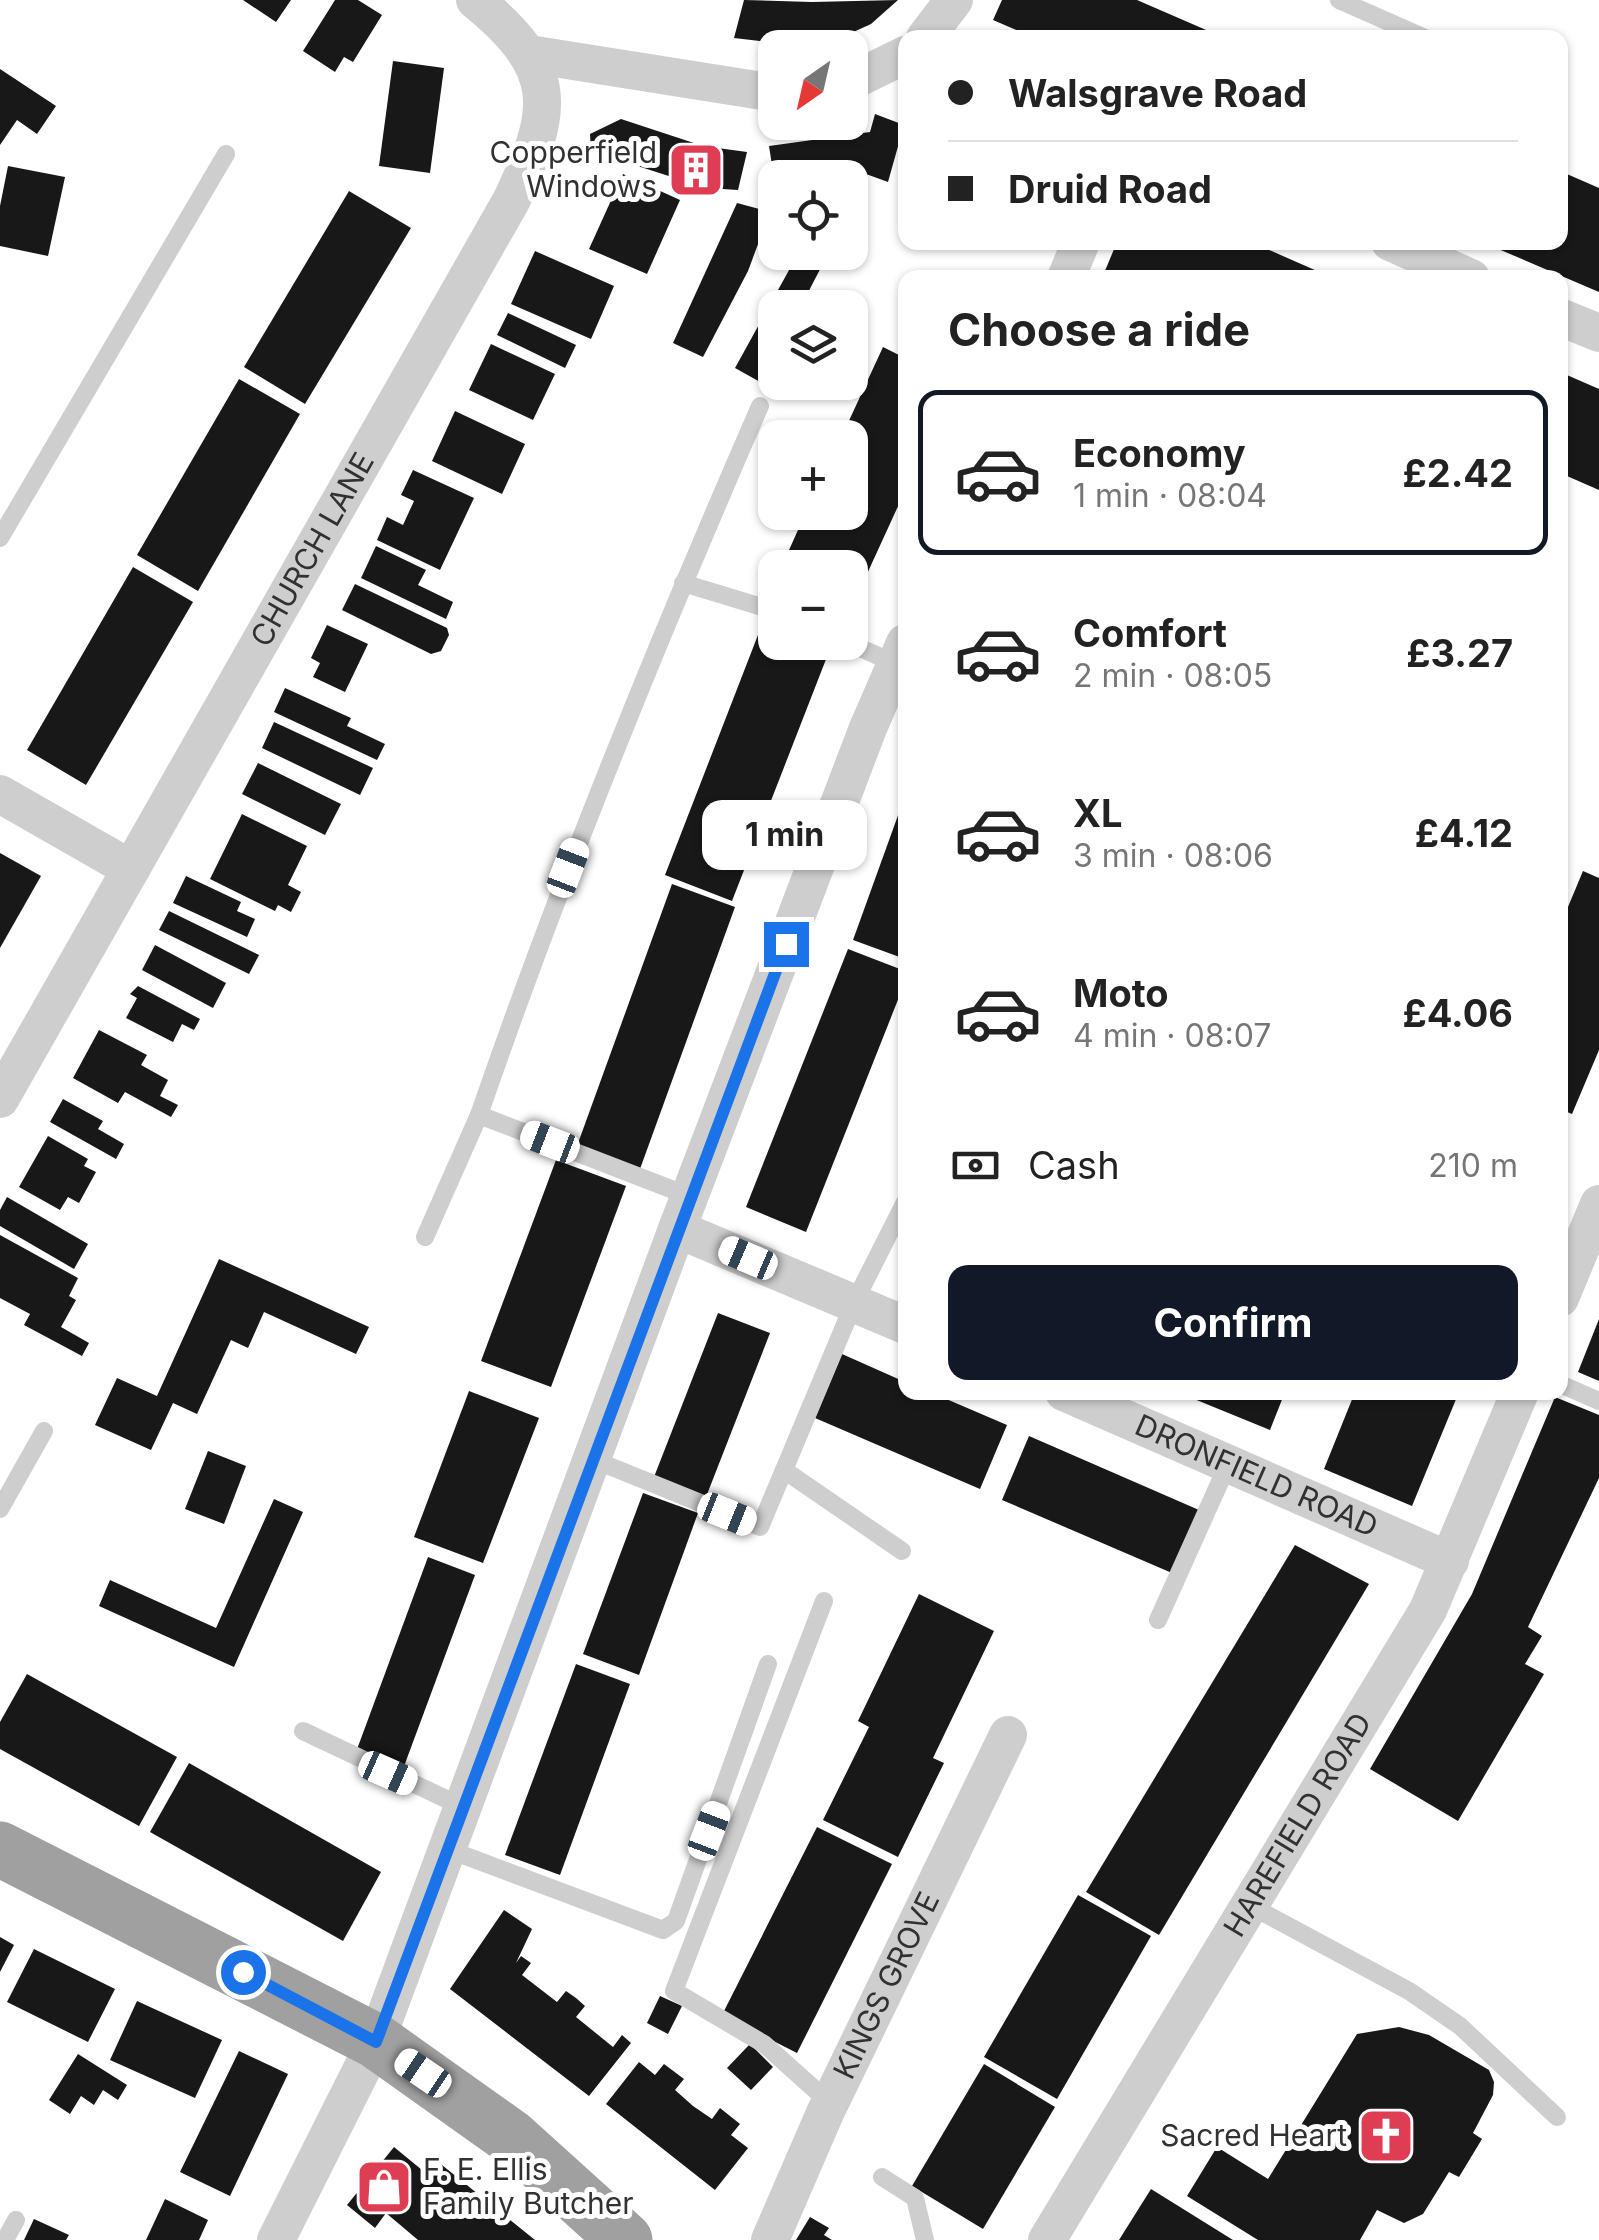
<!DOCTYPE html>
<html lang="en">
<head>
<meta charset="utf-8">
<style>
  :root { --surface:#fff; --page:#f6f6f6; --text:#222; --muted:#767676; --line:#e0e0e0; --accent:#111827 }
  body { margin:0; font-family:Inter,sans-serif; background:var(--page); color:var(--text); height:100vh; display:flex; flex-direction:column; font-size:38px; white-space:nowrap }
  * { box-sizing:border-box; margin:0 }
  p { font-size:32px; color:var(--muted) }
  .icon { flex:none; width:55px; height:55px; fill:none; stroke:currentColor; stroke-width:2; stroke-linecap:round; stroke-linejoin:round }
  .map { position:relative; flex:1; overflow:hidden }
  .side { position:absolute; left:898px; top:270px; width:670px; height:1130px; display:flex; flex-direction:column; background:var(--surface); border-radius:20px; box-shadow:0 2px 8px #0004 }
  .side>* { flex:none }
  .banner { position:absolute; left:898px; top:30px; width:670px; height:220px; border-radius:20px; box-shadow:0 2px 8px #0004; display:grid; align-content:center; height:220px; padding:0 50px; background:var(--surface) }
  .needle { width:65px; rotate:214deg }
  .buttons { position:absolute; left:758px; top:30px; display:grid; gap:20px }
  .buttons a { display:grid; place-items:center; width:110px; height:110px; border-radius:20px; background:var(--surface); box-shadow:0 2px 8px #0004; font-size:50px }
  .end { position:absolute; width:45px; height:45px; margin:-22px; border:12px solid #1a73e8; background:#fff; box-shadow:0 0 0 5px #fff }
  .from { border-radius:50% }
  .bubble { position:absolute; height:70px; border-radius:20px; background:var(--surface); box-shadow:0 2px 8px #0004; font-size:32px; font-weight:700; line-height:70px; text-align:center }
  .car { position:absolute; width:30px; height:60px; margin:-30px -15px; border-radius:12px; box-shadow:0 0 8px 2px #0007; background:linear-gradient(#fff 24%,#345 0 40%,#fff 0 76%,#345 0 86%,#fff 0) }
  .banner b { display:flex; align-items:center; gap:35px; height:95px; font-size:38px }
  .banner b+b { border-top:2px solid var(--line) }
  .banner i { width:25px; height:25px; background:var(--text) }
  ul { padding:0; list-style:none }
  li { display:flex; align-items:center; gap:30px; height:165px; margin:0 20px 15px; padding:0 30px; border:5px solid transparent; border-radius:20px }
  li div { flex:1 }
  li b { display:block; font-size:38px }
  li em { font-style:normal; font-weight:700 }
  li.active { border-color:var(--accent) }
  li>.icon { width:90px; height:90px; stroke-width:1.5 }
  h2 { padding:0 50px; font-size:45px; line-height:120px }
  .pay { display:flex; align-items:center; gap:25px; height:110px; padding:0 50px; font-size:38px }
  .pay p { margin-inline-start:auto }
  .action { display:flex; gap:20px; margin-top:auto; padding:20px 50px }
  .action a { flex:1; height:115px; border-radius:20px; background:var(--accent); color:#fff; font-size:40px; font-weight:700; line-height:115px; text-align:center }
  .map>svg:first-child { display:block }
  .building { fill:#181818 }
  .lines { fill:none; stroke-linecap:round; stroke-linejoin:round }
  .service { stroke:#cecece; stroke-width:18 }
  .minor { stroke:#cecece; stroke-width:38 }
  .trunk { stroke:#a0a0a0; stroke-width:55 }
  .route { stroke:#1a73e8; stroke-width:12 }
  .labels { text-anchor:middle; stroke-width:10; stroke-linejoin:round; paint-order:stroke }
  .poi-label { font-size:30px; fill:#313131; stroke:#fff; text-anchor:end }
  .street-label { font-size:30px; fill:#313131; stroke:#fff }
</style>
</head>
<body>
<div class="map">
<svg width="1599" height="2240" viewBox="0 0 1599 2240">
  <rect width="100%" height="100%" fill="#fff"/>
  <g class="building">
    <path d="M243 0H291L276 22Z"/>
    <path d="M335 0H358L382 15 353 62 344 57 335 72 303 51Z"/>
    <path d="M744 0 812 2 898 0 871 24 838 39 805 46 734 38Z"/>
    <path d="M1002 0H1137L1213 33 1211 38H1035L993 20Z"/>
    <path d="M393 61 444 68 430 173 379 166Z"/>
    <path d="M0 69 56 106 37 134 17 120 0 145Z"/>
    <path d="M875 114 904 125 888 182 855 170H823L824 178H774L769 146 870 132Z"/>
    <path d="M621 119 703 146 747 152 738 190 706 188 591 151 590 134Z"/>
    <path d="M8 166 65 177 48 256 0 246V206Z"/>
    <path d="M1560 171 1599 188V292L1482 242H1560Z"/>
    <path d="M623 174 680 200 647 274 589 249Z"/>
    <path d="M349 191 411 228 305 404 244 367Z"/>
    <path d="M737 203 770 212 748 271 703 357 673 343Z"/>
    <path d="M1117 242H1251L1333 278H1102Z"/>
    <path d="M535 251 614 286 591 339 511 304Z"/>
    <path d="M799 252H829L800 308H775V357L762 383 735 368Z"/>
    <path d="M508 313 576 345 565 368 497 335Z"/>
    <path d="M491 344 555 374 533 420 469 390Z"/>
    <path d="M883 347 905 358V491L850 611V568H781L806 512H850V438H841Z"/>
    <path d="M1560 372 1599 389V490L1560 473Z"/>
    <path d="M239 379 300 414 198 591 137 555Z"/>
    <path d="M455 411 525 444 502 494 432 461Z"/>
    <path d="M413 470 474 498 440 570 377 540 387 517 403 525 414 501 401 495Z"/>
    <path d="M376 546 426 570 418 585 453 602 446 619 361 578Z"/>
    <path d="M133 567 193 602 86 785 27 750Z"/>
    <path d="M355 584 447 628 449 635 441 651 431 654 342 610Z"/>
    <path d="M763 622 775 627V642H815L830 649 732 901 665 875Z"/>
    <path d="M327 625 368 644 345 692 313 677 320 663 311 658Z"/>
    <path d="M285 688 351 718 347 726 385 744 377 760 274 712Z"/>
    <path d="M274 722 373 768 360 795 262 748Z"/>
    <path d="M258 763 341 804 325 835 242 794Z"/>
    <path d="M905 796V959L853 940Z"/>
    <path d="M242 814 307 846 288 885 301 892 291 912 278 905 275 911 210 879Z"/>
    <path d="M0 853 41 876 0 948Z"/>
    <path d="M1583 871 1599 878V1050L1572 1114 1560 1109V926Z"/>
    <path d="M186 876 241 902 237 911 255 919 247 937 173 903Z"/>
    <path d="M672 884 735 907 640 1169 577 1146Z"/>
    <path d="M169 911 259 955 249 974 159 930Z"/>
    <path d="M155 945 226 983 213 1008 142 970Z"/>
    <path d="M848 949 905 971V982L806 1232 746 1207Z"/>
    <path d="M138 986 200 1019 194 1030 182 1024 173 1042 126 1018 137 998 130 994Z"/>
    <path d="M99 1030 147 1055 141 1065 168 1080 160 1096 178 1105 171 1117 125 1092 118 1103 73 1078Z"/>
    <path d="M63 1099 103 1121 98 1129 124 1144 116 1159 50 1122Z"/>
    <path d="M48 1136 88 1159 84 1166 96 1172 79 1203 68 1197 60 1210 19 1187Z"/>
    <path d="M556 1160 626 1186 551 1387 481 1361Z"/>
    <path d="M7 1197 88 1244 74 1269 0 1226V1210Z"/>
    <path d="M0 1235 78 1278 69 1296 76 1300 61 1327 89 1343 82 1356 24 1325 30 1314 0 1298Z"/>
    <path d="M219 1259 369 1327 356 1354 264 1312 248 1348 231 1340 197 1414 173 1403 151 1450 95 1425 117 1378 157 1396Z"/>
    <path d="M718 1313 770 1333 706 1497 654 1477Z"/>
    <path d="M1599 1319V1381L1578 1372Z"/>
    <path d="M842 1354 905 1382V1392H930L1007 1425 980 1489 815 1418Z"/>
    <path d="M469 1391 539 1418 483 1563 414 1537Z"/>
    <path d="M1177 1392H1285L1270 1430Z"/>
    <path d="M1355 1392H1459L1412 1506 1324 1469Z"/>
    <path d="M1555 1397 1599 1415V1478L1528 1627 1542 1636 1525 1664 1544 1674 1458 1821 1370 1769 1472 1594Z"/>
    <path d="M1029 1436 1199 1510 1172 1573 1002 1500Z"/>
    <path d="M208 1451 246 1466 224 1524 185 1509Z"/>
    <path d="M643 1493 698 1513 639 1675 583 1654Z"/>
    <path d="M274 1499 303 1512 234 1667 99 1606 110 1580 216 1628Z"/>
    <path d="M1295 1545 1369 1584 1159 1935 1086 1892Z"/>
    <path d="M428 1557 475 1575 403 1769 356 1752Z"/>
    <path d="M919 1594 994 1631 933 1758 944 1763 898 1857 823 1820 869 1727 858 1721Z"/>
    <path d="M576 1664 630 1684 560 1875 505 1855Z"/>
    <path d="M27 1674 177 1757 139 1826 0 1749V1722Z"/>
    <path d="M189 1763 381 1872 343 1941 150 1832Z"/>
    <path d="M817 1827 892 1864 797 2053 722 2015Z"/>
    <path d="M1078 1895 1151 1936 1057 2099 984 2057Z"/>
    <path d="M504 1910 532 1929 516 1963 521 1956 531 1963 522 1975 557 2002 566 1991 576 1998 585 2006 576 2017 613 2047 622 2035 631 2043 589 2096 450 1989Z"/>
    <path d="M0 1937 14 1945 0 1972Z"/>
    <path d="M34 1949 115 1989 88 2042 7 2002Z"/>
    <path d="M660 1996 682 2006 668 2034 647 2023Z"/>
    <path d="M137 2001 222 2040 195 2098 110 2060Z"/>
    <path d="M1399 2027 1429 2035 1489 2070 1494 2082 1493 2095 1473 2133 1482 2139 1459 2177 1449 2172 1423 2214 1404 2223 1377 2210 1360 2240H1258L1187 2196 1217 2147 1268 2179 1357 2034Z"/>
    <path d="M750 2044 773 2067 751 2090 727 2068Z"/>
    <path d="M239 2051 288 2074 230 2196 180 2172Z"/>
    <path d="M78 2054 127 2085 118 2100 103 2090 94 2105 81 2096 70 2114 49 2100Z"/>
    <path d="M639 2062 655 2075 664 2064 684 2079 675 2090 693 2106 712 2119 720 2108 740 2124 731 2135 748 2148 715 2190 606 2104Z"/>
    <path d="M984 2064 1055 2107 983 2229 912 2186Z"/>
    <path d="M394 2147 422 2170 432 2157 535 2240H418L386 2213 375 2228 347 2205Z"/>
    <path d="M1151 2189 1233 2240H1119Z"/>
    <path d="M165 2199 208 2220 199 2240H146Z"/>
    <path d="M810 2217 829 2228 824 2235 832 2240H796Z"/>
    <path d="M34 2219 69 2235 66 2240H24Z"/>
  </g>
  <g class="lines">
    <g class="service">
      <path d="M1339 0 1425 38"/>
      <path d="M0 538 226 154"/>
      <path d="M683 583 775 611"/>
      <path d="M847 642 896 664"/>
      <path d="M689 1196 479 1115C562 874 658 640 760 406"/>
      <path d="M425 1237 479 1115"/>
      <path d="M1560 1384 1599 1401"/>
      <path d="M592 1459 760 1527 784 1470 902 1551"/>
      <path d="M784 1470 854 1303 905 1202"/>
      <path d="M0 1509 44 1431"/>
      <path d="M824 1601 674 1991 764 2044 830 2103"/>
      <path d="M1158 1620 1228 1464"/>
      <path d="M303 1731 463 1807"/>
      <path d="M447 1849 663 1930 676 1921 768 1664"/>
      <path d="M1249 1905 1409 1991 1460 2026 1557 2117"/>
      <path d="M882 2177 915 2198 925 2240"/>
      <path d="M5 2240 16 2220"/>
    </g>
    <g class="minor">
      <path d="M925 38 954 0"/>
      <path d="M529 54 775 93"/>
      <path d="M850 82 905 55"/>
      <path d="M1390 242 1471 278"/>
      <path d="M1066 278 1081 242"/>
      <path d="M1560 317 1599 333"/>
      <path d="M0 794 131 869"/>
      <path id="s1" d="M0 1099 511 201C555 109 560 69 475 0"/>
      <path d="M677 1229 905 1325"/>
      <path d="M1560 1298 1599 1204"/>
      <path id="s2" d="M1064 1392 1450 1561"/>
      <path d="M276 2240 376 2041 677 1229 868 728 905 643"/>
      <path id="s3" d="M770 2240 825 2113 1008 1735"/>
      <path id="s4" d="M1047 2240 1428 1610 1520 1392"/>
    </g>
    <path class="trunk" d="M0 1849 376 2041 511 2137 625 2240"/>
  </g>
  <g class="lines">
    <path class="route" d="M243 1972 376 2042 786 944"/>
  </g>
  <defs>
    <g id="building-square" transform="scale(2.875)"><rect x="-9" y="-9" width="18" height="18" rx="4" fill="#de3d54" stroke="#fff"/><path d="M-4-6H4V6H1V3H-1V6H-4ZM-2.5-4.3h1.7v1.8h-1.7ZM.8-4.3h1.7v1.8H.8ZM-2.5-1h1.7V.8h-1.7ZM.8-1h1.7V.8H.8Z" fill="#fff"/></g>
    <g id="church-square" transform="scale(2.875)"><rect x="-9" y="-9" width="18" height="18" rx="4" fill="#de3d54" stroke="#fff"/><path d="M-1.2-6h2.4v3.5h3.3v2.4h-3.3V6h-2.4V-.1h-3.3v-2.4h3.3Z" fill="#fff"/></g>
    <g id="shop-square" transform="scale(2.875)"><rect x="-9" y="-9" width="18" height="18" rx="4" fill="#de3d54" stroke="#fff"/><path d="M-5-2.5h2.3a2.7 3.5 0 0 1 5.4 0H5L5.5 6h-11ZM-1.5-2.5h3a1.5 2.3 0 0 0-3 0Z" fill="#fff"/></g>
  </defs>
  <g fill-rule="evenodd">
    <use href="#building-square" x="696" y="170"/>
    <use href="#church-square" x="1386" y="2136"/>
    <use href="#shop-square" x="384" y="2187"/>
  </g>
  <g class="labels">
    <g class="poi-label">
      <text x="657" y="163">Copperfield<tspan x="657" dy="34">Windows</tspan></text>
      <text x="1347" y="2146">Sacred Heart</text>
      <text x="423" y="2180" text-anchor="start">F. E. Ellis<tspan x="423" dy="34">Family Butcher</tspan></text>
    </g>
    <g class="street-label">
      <text dy="10" stroke="none"><textPath href="#s1" startOffset="632">CHURCH LANE</textPath></text>
      <text dy="10" stroke="none"><textPath href="#s2" startOffset="210">DRONFIELD ROAD</textPath></text>
      <text dy="10" stroke="none"><textPath href="#s4" startOffset="485">HAREFIELD ROAD</textPath></text>
      <text dy="10" stroke="none"><textPath href="#s3" startOffset="280">KINGS GROVE</textPath></text>
    </g>
  </g>
</svg>
<div class="buttons">
<a><svg class="needle" viewBox="-14 -14 28 28"><path d="M0-13l5 13h-10z" fill="#e53935"/><path d="M0 13l5-13h-10z" fill="#767676"/></svg></a>
<a><svg class="icon" aria-label="locate" viewBox="0 0 24 24"><circle cx="12" cy="12" r="6"/><path d="M12 2v4M12 18v4M2 12h4M18 12h4"/></svg></a>
<a><svg class="icon" aria-label="layers" viewBox="0 0 24 24"><path d="M12 4l9 5-9 5-9-5zM3 14l9 5 9-5"/></svg></a>
<a>+</a>
<a>−</a>
</div>
<i class="end from" style="left:243px;top:1972px"></i>
<i class="end" style="left:786px;top:944px"></i>
<div class="bubble" style="left:702px;top:800px;width:165px">1 min</div>
<i class="car" style="left:568px;top:868px;rotate:21deg"></i>
<i class="car" style="left:550px;top:1142px;rotate:291deg"></i>
<i class="car" style="left:748px;top:1258px;rotate:293deg"></i>
<i class="car" style="left:727px;top:1514px;rotate:112deg"></i>
<i class="car" style="left:388px;top:1773px;rotate:114deg"></i>
<i class="car" style="left:709px;top:1831px;rotate:21deg"></i>
<i class="car" style="left:423px;top:2073px;rotate:304deg"></i>
<div class="banner">
<b><i class="from"></i>Walsgrave Road</b>
<b><i></i>Druid Road</b>
</div>
<section class="side">
<h2>Choose a ride</h2>
<ul>
<li class="active"><svg class="icon" aria-label="car" viewBox="0 0 24 24"><path d="M5 17H2v-5l4-1 3-4h7l3 4 3 1v5h-3M9 17h6M6 11h13"/><circle cx="7" cy="17" r="2"/><circle cx="17" cy="17" r="2"/></svg><div><b>Economy</b><p>1 min · 08:04</p></div><em>£2.42</em></li>
<li><svg class="icon" aria-label="car" viewBox="0 0 24 24"><path d="M5 17H2v-5l4-1 3-4h7l3 4 3 1v5h-3M9 17h6M6 11h13"/><circle cx="7" cy="17" r="2"/><circle cx="17" cy="17" r="2"/></svg><div><b>Comfort</b><p>2 min · 08:05</p></div><em>£3.27</em></li>
<li><svg class="icon" aria-label="car" viewBox="0 0 24 24"><path d="M5 17H2v-5l4-1 3-4h7l3 4 3 1v5h-3M9 17h6M6 11h13"/><circle cx="7" cy="17" r="2"/><circle cx="17" cy="17" r="2"/></svg><div><b>XL</b><p>3 min · 08:06</p></div><em>£4.12</em></li>
<li><svg class="icon" aria-label="car" viewBox="0 0 24 24"><path d="M5 17H2v-5l4-1 3-4h7l3 4 3 1v5h-3M9 17h6M6 11h13"/><circle cx="7" cy="17" r="2"/><circle cx="17" cy="17" r="2"/></svg><div><b>Moto</b><p>4 min · 08:07</p></div><em>£4.06</em></li>
</ul>
<div class="pay"><svg class="icon" aria-label="cash" viewBox="0 0 24 24"><path d="M3 7h18v10H3z"/><circle cx="12" cy="12" r="2"/></svg>Cash<p>210 m</p></div>
<div class="action"><a>Confirm</a></div>
</section>
</div>
</body>
</html>
